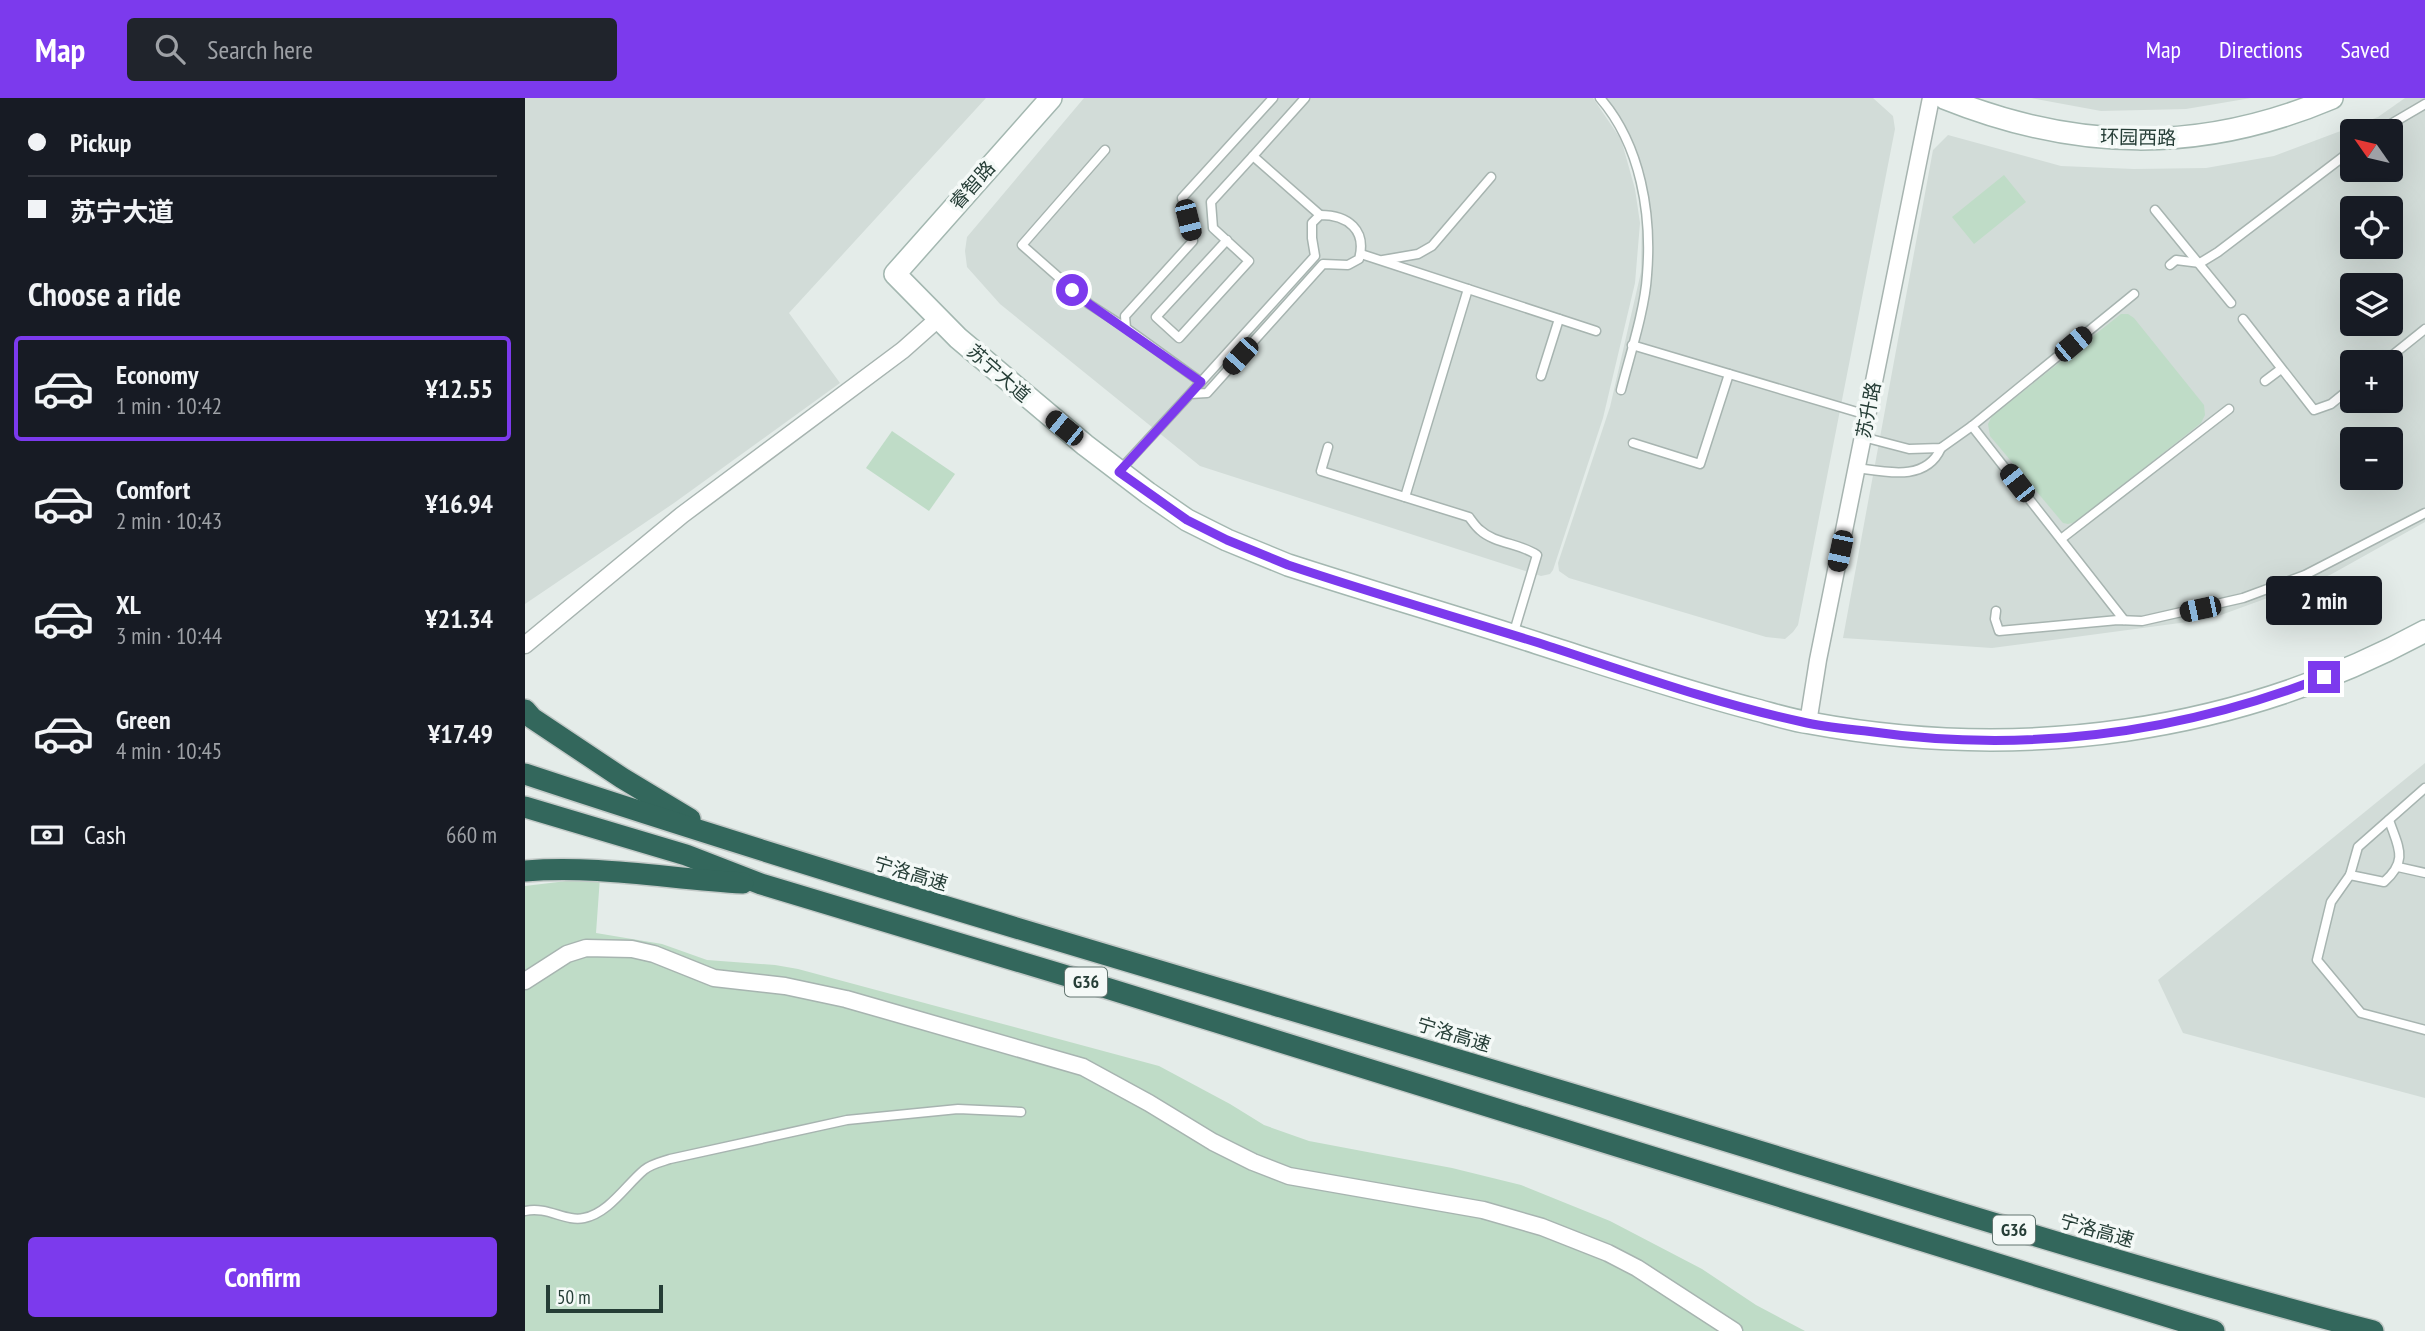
<!DOCTYPE html>
<html lang="en">
<head>
<meta charset="utf-8">
<style>
  :root { --surface:#171b24; --page:#20242c; --text:#f1f3f6; --muted:#9ea1a6; --line:#363941; --accent:#7c3aed }
  body { margin:0; font-family:"PT Sans Narrow","Noto Sans SC",sans-serif; background:var(--page); color:var(--text); height:100vh; display:flex; flex-direction:column; font-size:26px; white-space:nowrap }
  * { box-sizing:border-box; margin:0 }
  p { font-size:23px; color:var(--muted) }
  .icon { flex:none; width:38px; height:38px; fill:none; stroke:currentColor; stroke-width:2; stroke-linecap:round; stroke-linejoin:round }
  .map { position:relative; flex:1; overflow:hidden }
  .side { display:flex; flex-direction:column; background:var(--surface); width:525px }
  .side>* { flex:none }
  .hud { display:grid; align-content:center; height:154px; padding:0 28px; background:var(--surface) }
  .needle { width:46px; rotate:304deg }
  .tools { position:absolute; left:1815px; top:21px; display:grid; gap:14px }
  .tools a { display:grid; place-items:center; width:63px; height:63px; border-radius:7px; background:var(--surface); box-shadow:0 7px 28px #0002; font-size:35px }
  .scale { position:absolute; left:21px; bottom:18px; width:117px; box-sizing:border-box; padding-left:7px; border:4px solid #253d36; border-top:0; font-size:19px; line-height:24px; white-space:nowrap; color:#253d36; -webkit-text-stroke:5px #f4f9f7; paint-order:stroke }
  .end { position:absolute; width:32px; height:32px; margin:-16px; border:9px solid #7c3aed; background:#fff; box-shadow:0 0 0 4px #fff }
  .from { border-radius:50% }
  .bubble { position:absolute; height:49px; border-radius:7px; background:var(--surface); box-shadow:0 7px 28px #0002; font-size:23px; font-weight:700; line-height:49px; text-align:center }
  .car { position:absolute; width:21px; height:42px; margin:-21px -10px; border-radius:9px; box-shadow:0 0 5px 2px #0007; background:linear-gradient(#222 24%,#8ab4d8 0 40%,#222 0 76%,#8ab4d8 0 86%,#222 0) }
  .hud b { display:flex; align-items:center; gap:24px; height:66px; font-size:26px }
  .hud b+b { border-top:2px solid var(--line) }
  .hud i { width:18px; height:18px; background:var(--text) }
  ul { padding:0; list-style:none }
  li { display:flex; align-items:center; gap:21px; height:105px; margin:0 14px 10px; padding:0 14px; border:4px solid transparent; border-radius:7px }
  li div { flex:1 }
  li b { display:block; font-size:26px }
  li em { font-style:normal; font-weight:700 }
  li.current { border-color:var(--accent) }
  li>.icon { width:63px; height:63px; stroke-width:1.5 }
  h2 { padding:0 28px; font-size:32px; line-height:84px }
  .pay { display:flex; align-items:center; gap:18px; height:77px; padding:0 28px; font-size:26px }
  .pay p { margin-inline-start:auto }
  .cta { display:flex; gap:14px; margin-top:auto; padding:14px 28px }
  .cta a { flex:1; height:80px; border-radius:7px; background:var(--accent); color:#fff; font-size:28px; font-weight:700; line-height:80px; text-align:center }
  header { display:flex; align-items:center; gap:42px; box-sizing:border-box; height:98px; padding:0 35px; background:var(--accent); color:#fff }
  header strong { font-size:33px }
  nav { display:flex; gap:38px; margin-inline-start:auto; font-size:24px }
  .search { width:490px; height:63px; background:var(--page); display:flex; align-items:center; gap:18px; box-sizing:border-box; padding:0 24px; border-radius:7px; color:var(--muted); font-size:26px }
  main { display:flex; flex:1; min-height:0 }
  .map>svg:first-child { display:block }
  .built { fill:#d2dcd8; fill-rule:evenodd }
  .green { fill:#bfdcc7 }
  .lines { fill:none; stroke-linecap:round; stroke-linejoin:round }
  .lane-casing { stroke:#a7b4b0; stroke-width:11 }
  .street-casing { stroke:#a7b4b0; stroke-width:19 }
  .secondary-casing { stroke:#a3b7b0; stroke-width:24 }
  .highway-casing { stroke:#c2c9c7; stroke-width:24 }
  .lane { stroke:#fff; stroke-width:8 }
  .street { stroke:#fff; stroke-width:16 }
  .secondary { stroke:#fff; stroke-width:21 }
  .highway { stroke:#33675c; stroke-width:21 }
  .route { stroke:#7c3aed; stroke-width:9 }
  .labels { text-anchor:middle; stroke-width:7; stroke-linejoin:round; paint-order:stroke }
  .shield { fill:#f4f9f7; stroke:#637570; stroke-width:2 }
  .shield-label { font-size:18px; font-weight:bold; fill:#253d36 }
  .street-label { font-size:19px; fill:#253d36; stroke:#f4f9f7 }
</style>
</head>
<body>
<header>
<strong>Map</strong>
<div class="search"><svg class="icon" aria-label="search" viewBox="0 0 24 24"><circle cx="10" cy="10" r="6"/><path d="M15 15l6 6"/></svg>Search here</div>
<nav><a>Map</a><a>Directions</a><a>Saved</a></nav>
</header>
<main>
<section class="side">
<div class="hud">
<b><i class="from"></i>Pickup</b>
<b><i></i>苏宁大道</b>
</div>
<h2>Choose a ride</h2>
<ul>
<li class="current"><svg class="icon" aria-label="car" viewBox="0 0 24 24"><path d="M5 17H2v-5l4-1 3-4h7l3 4 3 1v5h-3M9 17h6M6 11h13"/><circle cx="7" cy="17" r="2"/><circle cx="17" cy="17" r="2"/></svg><div><b>Economy</b><p>1 min · 10:42</p></div><em>¥12.55</em></li>
<li><svg class="icon" aria-label="car" viewBox="0 0 24 24"><path d="M5 17H2v-5l4-1 3-4h7l3 4 3 1v5h-3M9 17h6M6 11h13"/><circle cx="7" cy="17" r="2"/><circle cx="17" cy="17" r="2"/></svg><div><b>Comfort</b><p>2 min · 10:43</p></div><em>¥16.94</em></li>
<li><svg class="icon" aria-label="car" viewBox="0 0 24 24"><path d="M5 17H2v-5l4-1 3-4h7l3 4 3 1v5h-3M9 17h6M6 11h13"/><circle cx="7" cy="17" r="2"/><circle cx="17" cy="17" r="2"/></svg><div><b>XL</b><p>3 min · 10:44</p></div><em>¥21.34</em></li>
<li><svg class="icon" aria-label="car" viewBox="0 0 24 24"><path d="M5 17H2v-5l4-1 3-4h7l3 4 3 1v5h-3M9 17h6M6 11h13"/><circle cx="7" cy="17" r="2"/><circle cx="17" cy="17" r="2"/></svg><div><b>Green</b><p>4 min · 10:45</p></div><em>¥17.49</em></li>
</ul>
<div class="pay"><svg class="icon" aria-label="cash" viewBox="0 0 24 24"><path d="M3 7h18v10H3z"/><circle cx="12" cy="12" r="2"/></svg>Cash<p>660 m</p></div>
<div class="cta"><a>Confirm</a></div>
</section>
<div class="map">
<svg width="1900" height="1233" viewBox="0 0 1900 1233">
  <rect width="100%" height="100%" fill="#e4ece9"/>
  <g class="built">
    <path d="M0 0H461L264 215 315 285 149 405 0 506Z"/>
    <path d="M559 0H1068L1095 40 1087 23 1070 0H1348L1368 18 1370 31 1273 527 1268 534 1260 541 1241 539 1044 480 1034 473 1033 465 1085 309 1116 174 1117 112 1107 69 1096 41 1110 91 1115 125 1110 185 1078 320 1028 472 1025 476 1016 478 675 368 475 206 442 169 440 153 442 139Z"/>
    <path d="M1506 0H1726L1661 11 1576 13Z"/>
    <path d="M1880 0H1900V424L1805 477 1685 521 1467 550 1318 540 1408 52 1423 37 1536 68 1609 71 1681 70 1749 58 1853 19ZM1827 33H1866V72H1827ZM1827 110H1866V149H1827ZM1827 187H1866V226H1827ZM1827 264H1866V303H1827ZM1827 341H1866V380H1827Z"/>
    <path d="M1900 665V1000L1658 935 1633 882Z"/>
  </g>
  <g class="green">
    <path d="M1479 77 1501 104 1449 146 1427 119Z"/>
    <path d="M1596 216H1603L1609 220 1679 307 1680 317 1676 325 1551 424 1543 426 1538 425 1465 338 1463 326 1467 318Z"/>
    <path d="M367 333 430 376 404 413 341 370Z"/>
    <path d="M75 779 71 835 137 846 182 862 250 867 273 871 634 968 705 1006 739 1027 784 1043 927 1070 996 1087 1085 1123 1177 1171 1231 1207 1280 1233H0V788Z"/>
  </g>
  <g class="lines">
    <g class="lane-casing">
      <g id="lane">
        <path d="M780 0 728 58 795 117"/>
        <path d="M1075 0C1116 47 1127 117 1122 177 1120 211 1105 257 1096 292"/>
        <path d="M1854 33 1900 6"/>
        <path d="M580 52 497 147 564 206 601 230"/>
        <path d="M1630 112 1706 205"/>
        <path d="M702 142 631 219 654 240 724 163 688 130 686 104 728 58"/>
        <path d="M836 156 1071 233"/>
        <path d="M858 162 893 156 907 148 966 79"/>
        <path d="M1645 167 1651 162 1675 165 1693 154 1827 52"/>
        <path d="M1718 221 1789 312 1806 306 1827 289"/>
        <path d="M1107 247 1342 317"/>
        <path d="M1859 264 1900 231"/>
        <path d="M1016 278 1034 221"/>
        <path d="M1740 283 1756 271"/>
        <path d="M676 284 601 230 600 218 668 143 657 100 748 0"/>
        <path d="M1447 328 1599 522"/>
        <path d="M1338 339 1384 351 1416 350 1447 328 1609 196"/>
        <path d="M1108 345 1175 366 1204 276"/>
        <path d="M803 349 796 373 944 419C947 423 951 429 955 432 970 446 995 445 1012 457L988 537"/>
        <path d="M1332 370C1361 374 1401 384 1416 350"/>
        <path d="M596 371 665 296 682 295 798 166 823 167 834 161C842 132 823 117 795 117L787 125V140L790 158 665 296"/>
        <path d="M880 399 943 191"/>
        <path d="M1536 441 1704 311"/>
        <path d="M1471 513 1470 521 1474 533 1593 522 1617 523 1718 500 1780 477 1900 415"/>
        <path d="M1900 690 1833 749 1825 777 1806 804 1792 862 1836 915 1900 932"/>
        <path d="M1873 769 1900 775"/>
        <path d="M1825 777 1859 784C1884 762 1873 749 1864 722"/>
        <path d="M0 1113C23 1108 40 1124 59 1120 84 1115 101 1087 119 1072 126 1066 136 1064 145 1061L322 1022 433 1011 496 1014"/>
      </g>
    </g>
    <g class="street-casing">
      <g id="street">
        <path d="M0 547 157 417 378 252 414 220"/>
        <path d="M1283 625 1293 562 1406 0"/>
        <path d="M0 883 42 856 61 850 107 851 129 856 189 880 260 888 321 901 558 969 624 1005 688 1044 728 1064 764 1078 958 1112 1017 1129 1083 1155 1112 1170 1209 1233"/>
      </g>
    </g>
    <g class="secondary-casing">
      <g id="secondary">
        <path d="M526 0 370 176 433 240 560 347 623 395 662 422 702 442 763 467C846 494 929 518 1012 545 1084 568 1155 592 1228 611 1247 616 1266 622 1285 625 1495 664 1711 636 1900 533"/>
        <path d="M1419 0C1551 53 1675 56 1807 0"/>
      </g>
    </g>
    <g class="highway-casing">
      <g id="highway">
        <path d="M0 612 7 620 97 680 165 721"/>
        <path d="M0 676C338 788 680 885 1020 988 1296 1070 1569 1161 1848 1233"/>
        <path d="M0 709 161 757 236 786 562 884 1689 1233"/>
        <path d="M0 773C73 767 145 781 218 785"/>
      </g>
    </g>
    <use href="#lane" class="lane"/>
    <use href="#street" class="street"/>
    <use href="#secondary" class="secondary"/>
    <use href="#highway" class="highway"/>
  </g>
  <g class="lines">
    <path class="route" d="M547 192 564 206 676 284 594 374 662 422 702 442 763 467C846 495 931 519 1014 545 1103 574 1191 606 1282 625 1301 629 1321 631 1341 633 1499 656 1650 637 1799 579"/>
  </g>
  <g class="labels">
    <g class="shield">
      <rect x="540" y="869.5" width="42" height="29" rx="5"/>
      <rect x="1468" y="1117.5" width="42" height="29" rx="5"/>
    </g>
    <g class="shield-label">
      <text x="561" y="890">G36</text>
      <text x="1489" y="1138">G36</text>
    </g>
    <g class="street-label">
      <text transform="translate(1613 39) rotate(1)" y="7">环园西路</text>
      <text transform="translate(447 87) rotate(-48)" y="7">睿智路</text>
      <text transform="translate(474 275) rotate(41)" y="7">苏宁大道</text>
      <text transform="translate(1343 312) rotate(-79)" y="7">苏升路</text>
      <text transform="translate(386 775) rotate(17)" y="7">宁洛高速</text>
      <text transform="translate(929 936) rotate(17)" y="7">宁洛高速</text>
      <text transform="translate(1572 1132) rotate(16)" y="7">宁洛高速</text>
    </g>
  </g>
</svg>
<div class="tools">
<a><svg class="needle" viewBox="-14 -14 28 28"><path d="M0-13l5 13h-10z" fill="#e53935"/><path d="M0 13l5-13h-10z" fill="#9ea1a6"/></svg></a>
<a><svg class="icon" aria-label="locate" viewBox="0 0 24 24"><circle cx="12" cy="12" r="6"/><path d="M12 2v4M12 18v4M2 12h4M18 12h4"/></svg></a>
<a><svg class="icon" aria-label="layers" viewBox="0 0 24 24"><path d="M12 4l9 5-9 5-9-5zM3 14l9 5 9-5"/></svg></a>
<a>+</a>
<a>−</a>
</div>
<div class="scale">50 m</div>
<i class="end from" style="left:547px;top:192px"></i>
<i class="end" style="left:1799px;top:579px"></i>
<div class="bubble" style="left:1741px;top:478px;width:116px">2 min</div>
<i class="car" style="left:663px;top:122px;rotate:166deg"></i>
<i class="car" style="left:1548px;top:246px;rotate:50deg"></i>
<i class="car" style="left:715px;top:258px;rotate:222deg"></i>
<i class="car" style="left:539px;top:330px;rotate:309deg"></i>
<i class="car" style="left:1492px;top:385px;rotate:322deg"></i>
<i class="car" style="left:1315px;top:453px;rotate:192deg"></i>
<i class="car" style="left:1675px;top:511px;rotate:258deg"></i>
</div>
</main>
</body>
</html>
